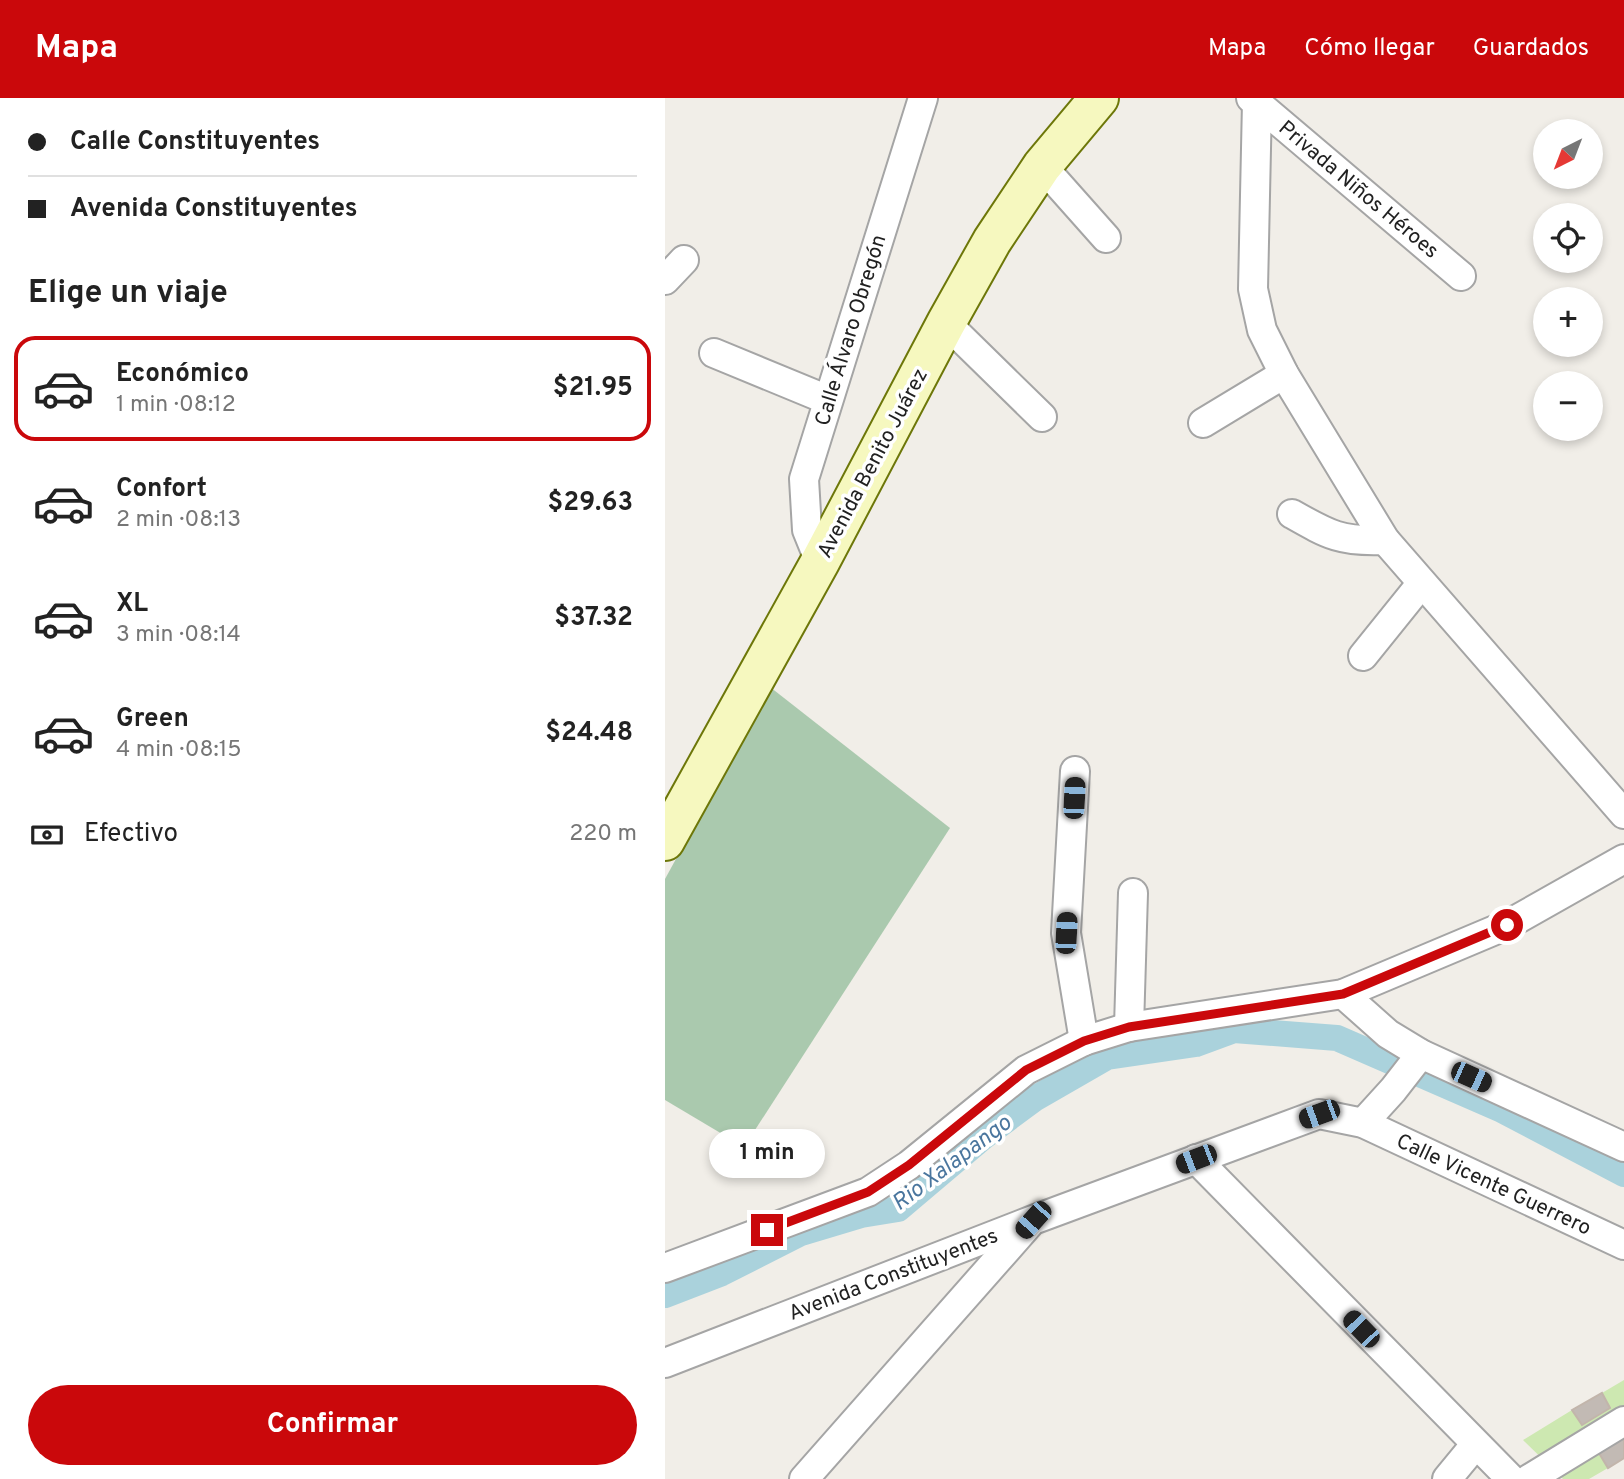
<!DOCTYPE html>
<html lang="es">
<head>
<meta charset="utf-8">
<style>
  :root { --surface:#fff; --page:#f2f2f2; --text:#222; --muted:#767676; --line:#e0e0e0; --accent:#ca080b }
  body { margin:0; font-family:Overpass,sans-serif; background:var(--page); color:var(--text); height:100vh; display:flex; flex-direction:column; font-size:26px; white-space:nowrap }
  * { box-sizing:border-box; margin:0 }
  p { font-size:23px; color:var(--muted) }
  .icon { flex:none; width:38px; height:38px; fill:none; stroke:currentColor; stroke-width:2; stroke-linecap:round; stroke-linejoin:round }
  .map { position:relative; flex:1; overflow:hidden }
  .details { display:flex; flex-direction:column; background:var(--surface); width:665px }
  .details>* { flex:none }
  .hud { display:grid; align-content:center; height:154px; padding:0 28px; background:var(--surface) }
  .needle { width:46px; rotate:222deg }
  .controls { position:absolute; left:868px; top:21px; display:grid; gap:14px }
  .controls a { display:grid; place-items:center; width:70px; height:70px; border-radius:50%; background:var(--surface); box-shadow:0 4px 10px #0003; font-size:35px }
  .end { position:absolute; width:32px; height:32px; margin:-16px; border:9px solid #ca080b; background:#fff; box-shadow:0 0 0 4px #fff }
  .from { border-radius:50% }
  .bubble { position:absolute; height:49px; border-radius:24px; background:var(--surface); box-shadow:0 4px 10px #0003; font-size:23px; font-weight:700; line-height:49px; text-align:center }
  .car { position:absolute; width:21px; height:42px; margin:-21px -10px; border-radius:9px; box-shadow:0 0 5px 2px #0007; background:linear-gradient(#222 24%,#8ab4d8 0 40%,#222 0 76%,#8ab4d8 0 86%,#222 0) }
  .hud b { display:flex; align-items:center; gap:24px; height:66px; font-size:26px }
  .hud b+b { border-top:2px solid var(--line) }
  .hud i { width:18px; height:18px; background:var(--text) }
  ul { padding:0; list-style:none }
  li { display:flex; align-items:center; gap:21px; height:105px; margin:0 14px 10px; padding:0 14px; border:4px solid transparent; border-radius:21px }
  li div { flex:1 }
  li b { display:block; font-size:26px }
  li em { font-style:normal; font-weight:700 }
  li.on { border-color:var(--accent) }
  li>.icon { width:63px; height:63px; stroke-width:1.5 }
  h2 { padding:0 28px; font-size:32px; line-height:84px }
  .pay { display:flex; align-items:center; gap:18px; height:77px; padding:0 28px; font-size:26px }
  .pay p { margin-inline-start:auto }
  .action { display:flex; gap:14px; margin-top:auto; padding:14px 28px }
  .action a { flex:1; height:80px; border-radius:42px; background:var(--accent); color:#fff; font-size:28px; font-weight:700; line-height:80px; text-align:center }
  header { display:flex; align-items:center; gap:42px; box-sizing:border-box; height:98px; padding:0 35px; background:var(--accent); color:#fff }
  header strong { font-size:33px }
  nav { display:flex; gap:38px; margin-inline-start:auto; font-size:24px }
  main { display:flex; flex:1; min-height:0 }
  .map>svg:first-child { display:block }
  .grass { fill:#cde8b1 }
  .cemetery { fill:#aac9ae }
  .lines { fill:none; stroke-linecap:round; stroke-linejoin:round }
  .canal { stroke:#aad2dc; stroke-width:26 }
  .building { fill:#c2bab4; stroke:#c2b5ab; stroke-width:2 }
  .street-casing { stroke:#a5a5a5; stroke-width:32 }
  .secondary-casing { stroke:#6d7709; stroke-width:42 }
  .street { stroke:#fff; stroke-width:28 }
  .secondary { stroke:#f6f8bf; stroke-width:38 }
  .route { stroke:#ca080b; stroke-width:9 }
  .labels { text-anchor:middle; stroke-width:7; stroke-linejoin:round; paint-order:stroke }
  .street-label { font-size:21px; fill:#212121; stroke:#fff }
  .water-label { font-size:23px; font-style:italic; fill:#4a769e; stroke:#fff }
</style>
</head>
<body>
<header>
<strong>Mapa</strong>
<nav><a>Mapa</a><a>Cómo llegar</a><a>Guardados</a></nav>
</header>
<main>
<section class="details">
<div class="hud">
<b><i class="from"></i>Calle Constituyentes</b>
<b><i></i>Avenida Constituyentes</b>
</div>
<h2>Elige un viaje</h2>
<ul>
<li class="on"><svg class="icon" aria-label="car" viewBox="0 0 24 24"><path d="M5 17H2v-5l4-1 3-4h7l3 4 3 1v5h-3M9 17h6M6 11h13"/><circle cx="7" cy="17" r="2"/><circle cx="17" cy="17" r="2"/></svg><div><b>Económico</b><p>1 min · 08:12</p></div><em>$21.95</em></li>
<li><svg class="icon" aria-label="car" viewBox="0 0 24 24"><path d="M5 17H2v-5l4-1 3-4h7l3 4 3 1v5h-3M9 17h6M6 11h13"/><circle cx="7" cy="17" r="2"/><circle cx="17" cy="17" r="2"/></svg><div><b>Confort</b><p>2 min · 08:13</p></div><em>$29.63</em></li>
<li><svg class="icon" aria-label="car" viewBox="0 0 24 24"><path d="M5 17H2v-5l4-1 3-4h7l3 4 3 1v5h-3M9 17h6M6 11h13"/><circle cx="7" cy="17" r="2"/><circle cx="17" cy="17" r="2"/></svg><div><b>XL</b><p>3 min · 08:14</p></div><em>$37.32</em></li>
<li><svg class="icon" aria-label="car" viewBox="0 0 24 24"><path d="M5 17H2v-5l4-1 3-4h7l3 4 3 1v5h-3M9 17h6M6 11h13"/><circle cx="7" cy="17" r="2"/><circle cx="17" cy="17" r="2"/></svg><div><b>Green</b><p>4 min · 08:15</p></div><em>$24.48</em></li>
</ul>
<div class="pay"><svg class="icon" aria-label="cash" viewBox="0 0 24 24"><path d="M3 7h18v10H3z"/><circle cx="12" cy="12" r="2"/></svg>Efectivo<p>220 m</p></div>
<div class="action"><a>Confirmar</a></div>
</section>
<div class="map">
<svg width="959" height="1381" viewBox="0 0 959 1381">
  <rect width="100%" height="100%" fill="#f1eee8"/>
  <path class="grass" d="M959 1282V1334L931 1350 943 1370 924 1381H898L858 1342 907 1312 917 1327 945 1310 937 1295Z"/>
  <path class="cemetery" d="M105 589 285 730 79 1049 0 1002V781Z"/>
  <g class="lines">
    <path class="canal" d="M0 1197 57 1175 136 1135 196 1117 233 1111 318 1039 369 1001 442 959 531 946 569 932 672 940 835 1011 959 1076"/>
  </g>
  <g class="building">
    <path d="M937 1295 945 1310 917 1327 907 1312Z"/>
    <path d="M959 1334V1360L943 1370 931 1350Z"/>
  </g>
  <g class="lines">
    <g class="street-casing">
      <g id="street">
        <path d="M586 0 796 178"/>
        <path d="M592 4 588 191 597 232 619 276 720 442 959 716"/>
        <path d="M377 68 441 140"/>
        <path d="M0 182 19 162"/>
        <path d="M281 225 377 319"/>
        <path d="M49 255 163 302"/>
        <path d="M538 325 619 276"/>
        <path d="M627 416C664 437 676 444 720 442"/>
        <path d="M155 464 142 432 139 381 258 0"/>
        <path d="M698 558 756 486"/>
        <path d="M410 673 401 835 419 943"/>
        <path d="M678 896 723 936 756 956 959 1049"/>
        <path d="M464 929 468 795"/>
        <path d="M698 1025 728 992 756 956"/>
        <path d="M531 1061 846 1381"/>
        <path d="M0 1170 203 1094 244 1067 361 972 419 943 464 929 678 896 842 827 959 761"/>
        <path d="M0 1265 368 1122 654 1016 698 1025 959 1147"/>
        <path d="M139 1381 364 1126"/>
        <path d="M782 1381 810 1347"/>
        <path d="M864 1381 959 1323"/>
      </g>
    </g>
    <g class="secondary-casing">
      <path id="secondary" d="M0 743 155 464 281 225 327 143 377 68 434 0"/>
    </g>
    <use href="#street" class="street"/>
    <use href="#secondary" class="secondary"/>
  </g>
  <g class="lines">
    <path class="route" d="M102 1132 203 1094 244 1067 361 972 419 943 464 929 678 896 842 827"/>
  </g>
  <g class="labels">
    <g class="street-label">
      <text transform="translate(694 91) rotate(40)" y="7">Privada Niños Héroes</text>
      <text transform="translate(185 232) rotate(-73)" y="7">Calle Álvaro Obregón</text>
      <text transform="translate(207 365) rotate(-62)" y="7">Avenida Benito Juárez</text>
      <text transform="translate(829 1086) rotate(25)" y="7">Calle Vicente Guerrero</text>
      <text transform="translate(228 1176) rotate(-21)" y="7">Avenida Constituyentes</text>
    </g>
    <g class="water-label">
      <text transform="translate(286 1064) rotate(-37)" y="8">Rio Xalapango</text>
    </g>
  </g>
</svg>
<div class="controls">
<a><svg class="needle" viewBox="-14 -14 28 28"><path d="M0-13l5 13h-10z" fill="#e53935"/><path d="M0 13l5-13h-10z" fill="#767676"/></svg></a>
<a><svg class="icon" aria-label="locate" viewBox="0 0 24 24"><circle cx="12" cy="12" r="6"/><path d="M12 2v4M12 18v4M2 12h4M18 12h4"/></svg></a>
<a>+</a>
<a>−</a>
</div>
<i class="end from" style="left:842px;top:827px"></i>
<i class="end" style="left:102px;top:1132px"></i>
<div class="bubble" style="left:44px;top:1031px;width:116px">1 min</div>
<i class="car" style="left:409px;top:700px;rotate:3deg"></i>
<i class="car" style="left:401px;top:835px;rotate:3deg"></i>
<i class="car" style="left:806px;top:979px;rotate:114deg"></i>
<i class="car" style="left:654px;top:1016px;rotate:250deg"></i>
<i class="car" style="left:531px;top:1061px;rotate:249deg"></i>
<i class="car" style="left:368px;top:1122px;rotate:222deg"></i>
<i class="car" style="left:696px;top:1231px;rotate:316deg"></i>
</div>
</main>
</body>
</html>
